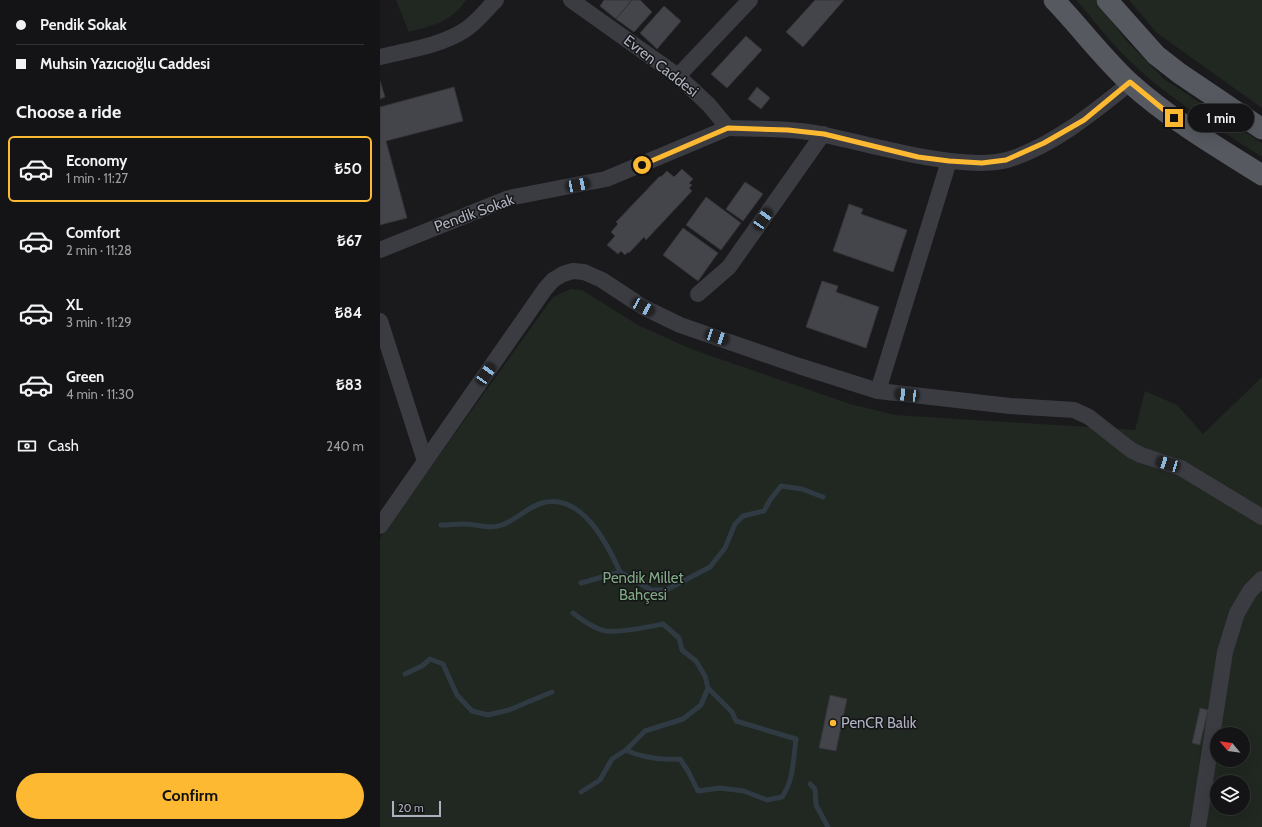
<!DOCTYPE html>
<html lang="en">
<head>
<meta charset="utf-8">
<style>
  :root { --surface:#141416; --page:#1d1d1f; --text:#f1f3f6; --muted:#9d9ea1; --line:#333335; --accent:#fdb932 }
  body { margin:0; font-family:Cabin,sans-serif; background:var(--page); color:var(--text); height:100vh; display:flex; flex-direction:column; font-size:15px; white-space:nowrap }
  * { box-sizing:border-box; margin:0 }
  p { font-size:13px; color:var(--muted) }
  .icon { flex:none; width:22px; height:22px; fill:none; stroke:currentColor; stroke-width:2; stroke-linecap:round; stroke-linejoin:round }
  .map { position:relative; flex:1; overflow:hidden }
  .side { display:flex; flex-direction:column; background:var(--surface); width:380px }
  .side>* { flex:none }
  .guide { display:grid; align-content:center; height:88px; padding:0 16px; background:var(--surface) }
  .needle { width:26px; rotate:299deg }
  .buttons { position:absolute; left:830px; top:727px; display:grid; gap:8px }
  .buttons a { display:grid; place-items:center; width:40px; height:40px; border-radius:50%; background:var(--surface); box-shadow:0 4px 16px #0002,0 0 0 1px var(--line); font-size:20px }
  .scale { position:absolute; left:12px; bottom:10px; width:49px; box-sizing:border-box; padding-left:4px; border:2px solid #acb1bd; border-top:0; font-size:11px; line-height:14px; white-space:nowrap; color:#acb1bd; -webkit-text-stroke:3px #151518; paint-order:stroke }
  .end { position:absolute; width:18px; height:18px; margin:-9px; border:5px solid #fdb932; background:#111; box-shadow:0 0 0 2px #111 }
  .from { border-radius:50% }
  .bubble { position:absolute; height:28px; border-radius:14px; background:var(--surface); box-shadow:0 4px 16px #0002,0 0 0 1px var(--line); font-size:13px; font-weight:800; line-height:28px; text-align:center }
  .car { position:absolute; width:12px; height:24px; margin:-12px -6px; border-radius:5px; box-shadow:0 0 3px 1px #0007; background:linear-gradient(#222 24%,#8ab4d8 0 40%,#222 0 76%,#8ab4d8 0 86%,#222 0) }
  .guide b { display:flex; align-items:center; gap:14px; height:38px; font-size:15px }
  .guide b+b { border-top:1px solid var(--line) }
  .guide i { width:10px; height:10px; background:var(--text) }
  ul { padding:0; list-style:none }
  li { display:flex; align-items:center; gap:12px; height:66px; margin:0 8px 6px; padding:0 8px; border:2px solid transparent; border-radius:6px }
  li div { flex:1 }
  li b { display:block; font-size:15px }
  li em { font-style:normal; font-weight:800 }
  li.active { border-color:var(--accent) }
  li>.icon { width:36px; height:36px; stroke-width:1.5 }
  h2 { padding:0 16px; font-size:18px; line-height:48px }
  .pay { display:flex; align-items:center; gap:10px; height:44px; padding:0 16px; font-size:15px }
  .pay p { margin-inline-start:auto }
  .cta { display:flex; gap:8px; margin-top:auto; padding:8px 16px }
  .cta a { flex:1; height:46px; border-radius:24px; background:var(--accent); color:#111; font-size:16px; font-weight:800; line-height:46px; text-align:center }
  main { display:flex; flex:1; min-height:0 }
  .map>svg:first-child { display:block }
  .green { fill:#202821; fill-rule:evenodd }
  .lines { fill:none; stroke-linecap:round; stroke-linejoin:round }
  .stream { stroke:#2f3a42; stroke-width:5 }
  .building { fill:#44454a; stroke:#343439 }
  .minor { stroke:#3b3c42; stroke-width:16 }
  .major { stroke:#575961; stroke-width:21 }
  .route { stroke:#fdb932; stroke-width:5 }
  .poi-dot { fill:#fdb932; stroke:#151518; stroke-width:1.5 }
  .labels { text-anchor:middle; stroke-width:3; stroke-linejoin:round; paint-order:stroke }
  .street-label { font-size:15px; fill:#acb1bd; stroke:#151518 }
  .park-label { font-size:15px; fill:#82a985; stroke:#151518 }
  .poi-label { font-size:15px; fill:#acb1bd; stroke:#151518; text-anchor:start }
</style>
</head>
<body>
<main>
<section class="side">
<div class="guide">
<b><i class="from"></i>Pendik Sokak</b>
<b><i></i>Muhsin Yazıcıoğlu Caddesi</b>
</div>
<h2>Choose a ride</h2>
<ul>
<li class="active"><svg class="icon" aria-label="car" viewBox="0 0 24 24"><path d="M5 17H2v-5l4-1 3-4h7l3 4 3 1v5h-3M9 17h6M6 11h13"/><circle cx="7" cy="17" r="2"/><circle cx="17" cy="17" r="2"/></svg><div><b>Economy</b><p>1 min · 11:27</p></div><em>₺50</em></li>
<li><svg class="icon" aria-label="car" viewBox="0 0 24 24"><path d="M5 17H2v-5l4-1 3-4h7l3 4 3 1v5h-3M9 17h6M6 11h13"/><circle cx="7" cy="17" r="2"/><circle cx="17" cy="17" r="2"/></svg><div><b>Comfort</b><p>2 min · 11:28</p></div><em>₺67</em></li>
<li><svg class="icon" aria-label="car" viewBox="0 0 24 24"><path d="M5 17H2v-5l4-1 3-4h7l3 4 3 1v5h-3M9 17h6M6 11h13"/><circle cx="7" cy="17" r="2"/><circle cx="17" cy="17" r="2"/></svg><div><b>XL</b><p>3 min · 11:29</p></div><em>₺84</em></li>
<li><svg class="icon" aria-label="car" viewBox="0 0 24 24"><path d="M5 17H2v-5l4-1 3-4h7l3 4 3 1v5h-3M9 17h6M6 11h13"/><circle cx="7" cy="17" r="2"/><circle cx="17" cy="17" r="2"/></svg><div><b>Green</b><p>4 min · 11:30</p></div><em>₺83</em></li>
</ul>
<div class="pay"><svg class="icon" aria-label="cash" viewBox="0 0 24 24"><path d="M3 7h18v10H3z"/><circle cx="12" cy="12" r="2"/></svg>Cash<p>240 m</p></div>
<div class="cta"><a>Confirm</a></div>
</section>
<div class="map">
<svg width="882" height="827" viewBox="0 0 882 827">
  <rect width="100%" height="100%" fill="#1a1a1d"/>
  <g class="green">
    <path d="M16 0H86C71 22 54 25 29 32Z"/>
    <path d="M696 0H715L746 40 784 79 882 143V157C831 124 778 92 736 47 722 32 710 15 696 0Z"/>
    <path d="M749 0H882V108L777 33Z"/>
    <path d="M191 289 202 290 258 325 311 349 470 404 515 415 755 430 765 391 797 405 823 434 882 377V827H0V538L173 297ZM837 734H863V760H837ZM837 782H863V808H837Z"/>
  </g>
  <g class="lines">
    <g class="stream">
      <path d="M61 525C69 525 77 524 85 524 98 524 109 530 122 525 136 520 148 507 162 503 201 492 227 543 240 572"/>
      <path d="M201 583 240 572 271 590H286L330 567 345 548 355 524 363 516 384 511 390 500 401 486 422 489 443 497"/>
      <path d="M193 613C202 620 214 629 226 631 241 633 268 627 283 624L299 638 302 650 316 661 325 676 328 688 352 712 356 721 416 739C413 759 414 780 402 797L387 800 364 791 340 788 318 791 308 771 300 759C281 760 262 758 246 750"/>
      <path d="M25 674 42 666 50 659 63 664 77 695 92 711 108 715 129 710 172 692"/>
      <path d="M430 784 435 789 436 805 448 827"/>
      <path d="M201 792 220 780 232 759 246 750 265 731 303 719 321 705 328 688"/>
    </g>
  </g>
  <g class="building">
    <path d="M224 0H252L236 19 220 6Z"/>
    <path d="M252 0H260L272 12 254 32 236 19Z"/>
    <path d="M435 0H464L423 47 406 32Z"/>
    <path d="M284 6 301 21 277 49 260 33Z"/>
    <path d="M366 36 382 50 347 88 331 74Z"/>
    <path d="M0 81 5 97 0 99Z"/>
    <path d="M74 87 83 121 6 141 27 218 0 225V107Z"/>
    <path d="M377 87 390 98 381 109 368 99Z"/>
    <path d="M302 169 313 179 309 183 312 185 309 188 312 191 266 240 264 237 249 253 248 252 245 255 241 251 238 254 227 245 235 236 231 232 238 224 236 222 280 176 281 177 287 171 294 177Z"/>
    <path d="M365 182 383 194 363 221 346 209Z"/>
    <path d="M326 197 361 223 341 250 306 225Z"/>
    <path d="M469 204 483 209 481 214 527 230 513 272 453 251Z"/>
    <path d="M303 228 338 253 318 281 283 255Z"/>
    <path d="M442 281 458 286 456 292 499 307 486 348 426 327Z"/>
    <path d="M450 695 467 699 456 751 439 748Z"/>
    <path d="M820 708 828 710 820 745 812 743Z"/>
  </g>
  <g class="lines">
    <g class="minor">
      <path d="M191 0 298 76 329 105 348 128C380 129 413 128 445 135 491 145 535 158 582 162 597 163 612 164 627 160 673 146 714 112 750 83"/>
      <path d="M0 57C28 50 60 46 85 30 97 22 106 10 116 0"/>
      <path d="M298 76 370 0"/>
      <path d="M0 250 129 198 226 179 348 128"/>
      <path d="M318 294 349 267 443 134"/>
      <path d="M0 321 45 461"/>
      <path d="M498 391 569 161"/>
      <path d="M0 526 165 289 173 280 183 274 193 271 204 272 222 280 263 307 300 325 419 366 498 391 630 406 694 410 709 417 751 450 761 455 801 468 882 517"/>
      <path d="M818 827 845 652 857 613 870 591 882 579"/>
    </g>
    <g class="major">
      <path d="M674 0C700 27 722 57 750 83 790 119 837 147 882 175"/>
      <path d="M727 0 776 55 799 73 882 129"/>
    </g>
  </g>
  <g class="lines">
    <path class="route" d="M262 165 348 128 408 130 444 134 538 157 569 161 602 163 626 160 664 143 704 120 750 82 794 118"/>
  </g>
  <circle class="poi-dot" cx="453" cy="723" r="4"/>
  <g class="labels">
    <g class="street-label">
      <text transform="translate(281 66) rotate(38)" y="5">Evren Caddesi</text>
      <text transform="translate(94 213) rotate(-20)" y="5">Pendik Sokak</text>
    </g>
    <g class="park-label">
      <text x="263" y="583">Pendik Millet<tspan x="263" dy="17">Bahçesi</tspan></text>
    </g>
    <g class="poi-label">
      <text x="461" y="728">PenCR Balık</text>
    </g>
  </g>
</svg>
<div class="buttons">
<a><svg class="needle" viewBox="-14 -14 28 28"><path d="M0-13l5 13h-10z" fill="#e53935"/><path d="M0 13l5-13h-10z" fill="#9d9ea1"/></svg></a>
<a><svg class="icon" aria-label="layers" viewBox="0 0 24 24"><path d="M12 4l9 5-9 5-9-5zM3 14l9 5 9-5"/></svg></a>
</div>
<div class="scale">20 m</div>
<i class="end from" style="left:262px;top:165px"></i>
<i class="end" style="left:794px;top:118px"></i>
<div class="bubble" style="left:808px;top:104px;width:66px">1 min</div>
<i class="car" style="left:198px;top:185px;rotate:79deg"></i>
<i class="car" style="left:383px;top:219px;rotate:35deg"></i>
<i class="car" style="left:263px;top:307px;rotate:119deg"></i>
<i class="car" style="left:337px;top:337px;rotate:109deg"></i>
<i class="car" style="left:106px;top:374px;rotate:35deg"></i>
<i class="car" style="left:527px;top:395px;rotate:276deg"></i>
<i class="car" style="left:788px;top:464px;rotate:287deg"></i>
</div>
</main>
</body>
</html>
